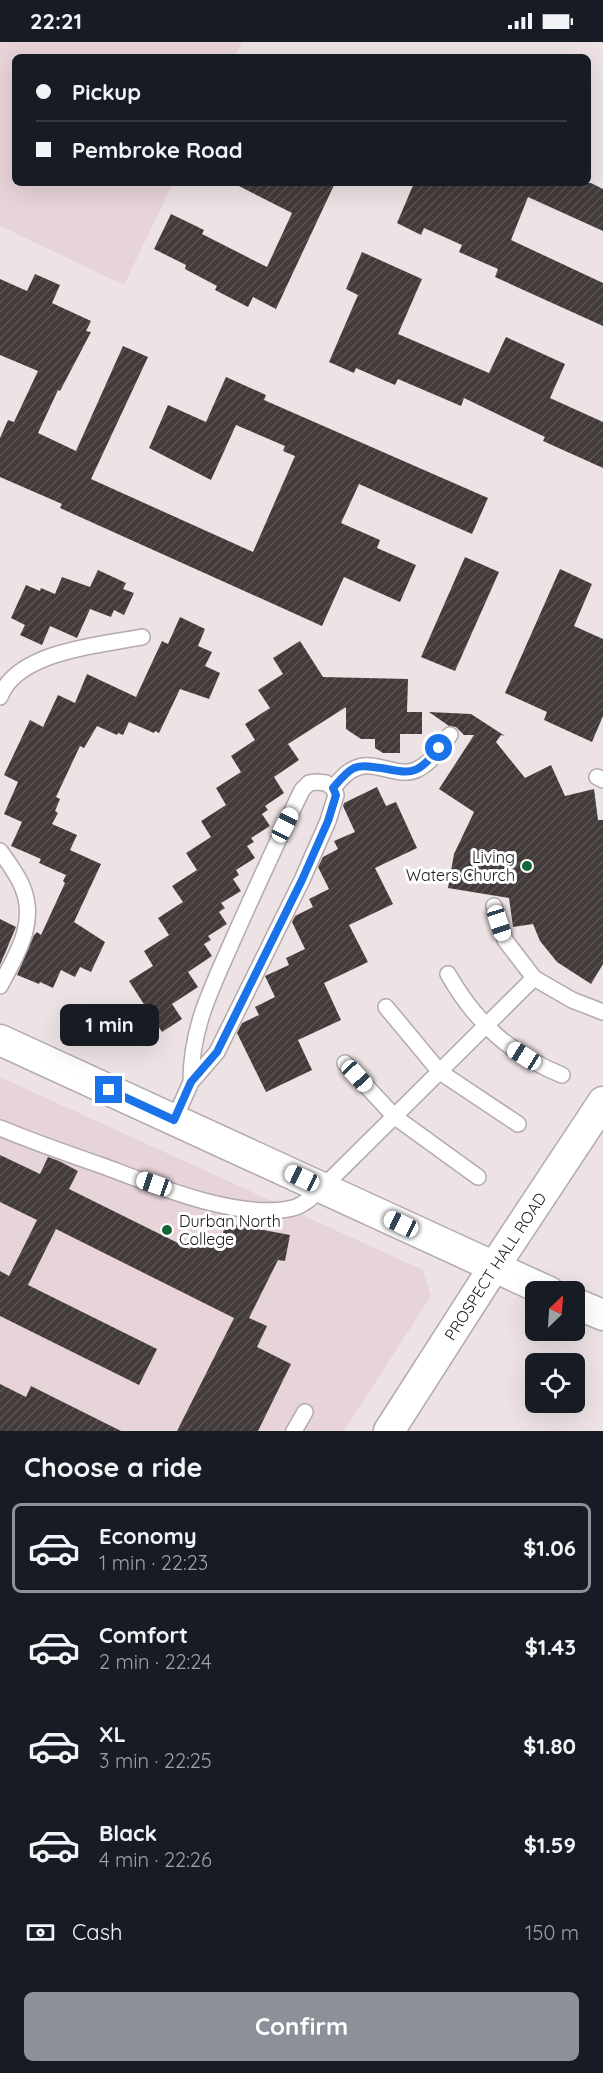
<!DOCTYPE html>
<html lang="en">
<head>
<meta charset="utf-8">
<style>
  :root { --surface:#171b24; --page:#20242c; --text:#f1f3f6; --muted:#9ea1a6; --line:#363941; --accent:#8c9099 }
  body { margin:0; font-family:Quicksand,sans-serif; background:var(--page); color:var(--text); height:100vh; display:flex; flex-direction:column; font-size:22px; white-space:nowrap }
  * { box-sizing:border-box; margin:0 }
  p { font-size:20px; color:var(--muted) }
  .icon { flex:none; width:33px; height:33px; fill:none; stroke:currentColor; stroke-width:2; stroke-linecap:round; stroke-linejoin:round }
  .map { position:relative; height:1389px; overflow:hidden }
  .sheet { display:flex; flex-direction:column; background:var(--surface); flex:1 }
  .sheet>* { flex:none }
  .banner { position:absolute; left:12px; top:12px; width:579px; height:132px; border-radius:9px; box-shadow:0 6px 24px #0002; display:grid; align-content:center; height:132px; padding:0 24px; background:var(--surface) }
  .needle { width:39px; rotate:25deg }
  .tools { position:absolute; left:525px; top:1239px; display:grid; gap:12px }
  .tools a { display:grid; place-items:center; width:60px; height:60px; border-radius:9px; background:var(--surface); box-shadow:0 6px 24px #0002; font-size:30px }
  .end { position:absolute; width:27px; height:27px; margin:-14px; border:8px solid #1a73e8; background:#fff; box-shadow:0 0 0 3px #fff }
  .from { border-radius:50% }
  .bubble { position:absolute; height:42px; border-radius:9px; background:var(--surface); box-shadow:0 6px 24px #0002; font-size:20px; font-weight:700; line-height:42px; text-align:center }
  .car { position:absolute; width:18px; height:36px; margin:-18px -9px; border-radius:8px; box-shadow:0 0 4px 2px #0007; background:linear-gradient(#fff 24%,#345 0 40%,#fff 0 76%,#345 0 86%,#fff 0) }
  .banner b { display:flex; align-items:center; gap:21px; height:57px; font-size:22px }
  .banner b+b { border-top:2px solid var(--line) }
  .banner i { width:15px; height:15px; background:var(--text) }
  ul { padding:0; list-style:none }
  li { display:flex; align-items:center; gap:18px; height:90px; margin:0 12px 9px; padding:0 12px; border:3px solid transparent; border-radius:9px }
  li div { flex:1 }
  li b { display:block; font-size:22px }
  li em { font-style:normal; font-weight:700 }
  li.current { border-color:var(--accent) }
  li>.icon { width:54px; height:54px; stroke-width:1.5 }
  h2 { padding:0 24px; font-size:27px; line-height:72px }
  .pay { display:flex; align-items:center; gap:15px; height:66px; padding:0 24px; font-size:22px }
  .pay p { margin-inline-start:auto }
  .action { display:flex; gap:12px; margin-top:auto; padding:12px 24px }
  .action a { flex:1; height:69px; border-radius:9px; background:var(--accent); color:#fff; font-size:24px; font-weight:700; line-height:69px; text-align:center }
  .status { display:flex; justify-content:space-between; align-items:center; height:42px; padding:0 30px; background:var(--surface); direction:ltr }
  .status svg { height:16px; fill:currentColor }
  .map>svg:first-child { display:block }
  .built { fill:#e7d4d9 }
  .building { fill:url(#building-hatch) }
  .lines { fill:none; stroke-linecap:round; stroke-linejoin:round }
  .service-casing { stroke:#b4aaad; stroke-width:18 }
  .minor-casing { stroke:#b4aaad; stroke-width:33 }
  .service { stroke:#fff; stroke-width:15 }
  .minor { stroke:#fff; stroke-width:30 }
  .route { stroke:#1a73e8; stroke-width:8 }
  .poi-dot { fill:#136636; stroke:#fff; stroke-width:2 }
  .labels { text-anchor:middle; stroke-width:6; stroke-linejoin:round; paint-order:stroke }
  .poi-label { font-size:16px; fill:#1c1819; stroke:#fff; text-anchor:end }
  .street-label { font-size:16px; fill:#1c1819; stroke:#fff }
</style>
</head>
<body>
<div class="status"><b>22:21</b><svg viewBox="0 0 49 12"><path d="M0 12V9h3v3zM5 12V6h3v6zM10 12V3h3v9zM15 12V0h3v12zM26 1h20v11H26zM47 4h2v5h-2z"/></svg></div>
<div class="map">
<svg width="603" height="1389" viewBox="0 0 603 1389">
  <defs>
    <pattern id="building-hatch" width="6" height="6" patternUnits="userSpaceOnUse" patternTransform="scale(1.5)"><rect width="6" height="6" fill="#433b3a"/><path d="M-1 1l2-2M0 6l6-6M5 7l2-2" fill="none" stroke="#5b5454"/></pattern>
  </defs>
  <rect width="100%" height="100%" fill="#ede3e5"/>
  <g class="built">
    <path d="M0 0H242L234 15H15V141H173L124 243 0 184Z"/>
    <path d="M0 1035 423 1228 431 1254 344 1389H0Z"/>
  </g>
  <g class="building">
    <path d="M233 141H335L276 267 253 255 248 265 215 248 217 244 185 227 186 223 154 207 171 172 204 188 202 192 267 225 292 171Z"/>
    <path d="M414 141H591L603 147V189L528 155 511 198 603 241V284L495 235 498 227 459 210 462 203 424 186 421 193 397 181Z"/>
    <path d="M362 210 422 237 398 292 489 331 506 295 565 322 550 356 603 380V426L543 399 545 395 464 356 461 364 398 337 395 343 356 326 354 331 329 320 358 253 346 247Z"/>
    <path d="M35 232 60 243 52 261 91 279 86 289 91 290 60 349 58 348 38 391 76 409 123 304 148 315 91 437 253 510 295 414 283 409 285 404 236 383 211 438 149 406 168 363 206 380 226 335 266 353 264 358 488 456 472 492 359 442 341 481 380 498 377 506 416 523 400 560 344 535 322 584 60 466 62 462 0 435V396L8 378 14 380 38 329 0 313V237L27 249Z"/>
    <path d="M465 515 499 530 455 629 421 615Z"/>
    <path d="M560 527 592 542 574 584 603 597V674L592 700 544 678 547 670 505 651Z"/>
    <path d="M98 528 126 541 123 547 134 551 124 573 114 568 111 575 90 567 77 596 50 584 42 603 20 593 25 583 11 576 26 543 40 549 41 546 55 552 62 535 90 545Z"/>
    <path d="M180 575 205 587 198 604 212 610 205 624 220 631 209 657 180 647 159 691 155 689 154 691 129 680 123 693 118 691 117 693 97 684 84 706 80 704 56 755 60 757 55 769 58 771 52 782 77 793 70 808 101 822 74 880 105 900 91 930 80 925 75 935 61 928 53 946 40 940 39 942 17 933 34 893 37 890 41 893 65 841 63 839 66 833 39 821 41 817 11 804 22 780 4 772 18 740 4 733 30 678 43 685 58 653 75 661 87 632 136 655 162 599 168 602Z"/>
    <path d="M300 599 323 635 408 637 407 670H422V692H400V711H383L375 706V697H361L346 687V665L288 702 299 718 274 735 284 751 265 764 268 768 262 772 270 784 251 796 254 800 247 804 255 816 236 828 239 833 233 837 241 849 221 861 225 866 219 870 227 882 208 894 211 898 204 902 212 914 188 930 198 945 172 962 182 977 162 990 129 939 153 924 144 909 169 893 158 876 183 860 172 844 197 828 186 811 211 795 201 779 226 763 216 746 241 730 231 714 255 698 245 682 270 666 258 648 283 632 273 616Z"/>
    <path d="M429 670 471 672 505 694 501 693 496 700 525 736 551 723 565 754 594 747 598 778H603V922L591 942 557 920 540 899 533 882 513 885 509 856 448 846 454 812 474 770 439 747 474 693H464L456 685 449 684Z"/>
    <path d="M377 745 386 764 396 760 417 806 375 826 393 862 349 883 368 920 324 941 341 978 298 998 312 1028 266 1050 237 991 242 981 259 973 255 965 275 955 265 934 289 923 286 916 305 907 292 880 295 874 313 865 309 857 329 847 318 825 323 815 338 807 334 799 355 790 343 764 344 761Z"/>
    <path d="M0 877 16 885 0 923Z"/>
    <path d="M0 1113 40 1132 48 1115 59 1119 78 1129 69 1147 190 1207 199 1190 221 1201 225 1181 290 1193 285 1219 278 1218 249 1276 267 1284 257 1305 291 1322 258 1389H177L234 1276 56 1187 28 1243 157 1307 139 1343 0 1274V1229L9 1234 37 1178 0 1160Z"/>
    <path d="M0 1342 26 1355 31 1344 121 1389H0Z"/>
  </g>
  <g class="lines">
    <g class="service-casing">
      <g id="service">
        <path d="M0 655C17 609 101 603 142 595"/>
        <path d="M597 735 603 738"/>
        <path d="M333 746C339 739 346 730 354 727 375 716 398 738 418 727 432 720 440 705 450 693"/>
        <path d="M0 809C8 820 17 832 22 844 38 881 16 913 0 944"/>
        <path d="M494 864 505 898 534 936 572 958 603 970"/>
        <path d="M448 932C476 981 510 1012 562 1033"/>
        <path d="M386 965 440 1030 518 1082"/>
        <path d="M345 1021 395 1075 478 1135"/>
        <path d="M174 1078 191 1040 217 1010 302 838 328 779 336 753 333 746 326 741 317 740 309 741 302 748C279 796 257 844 235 893 213 944 191 983 191 1040"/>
        <path d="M0 1086C34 1100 68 1112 103 1124 154 1143 239 1179 293 1166 305 1163 314 1153 323 1145L534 936"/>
        <path d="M294 1389 305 1370"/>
      </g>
    </g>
    <g class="minor-casing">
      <g id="minor">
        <path d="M0 998 549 1250"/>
        <path d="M574 1261 603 1273"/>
        <path id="s1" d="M389 1389 494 1225 603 1060"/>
      </g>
    </g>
    <use href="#service" class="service"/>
    <use href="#minor" class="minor"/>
  </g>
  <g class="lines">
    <path class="route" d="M109 1048 174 1078 191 1040 217 1010 302 838 328 779 336 753 333 746C339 739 346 730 354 726 359 724 367 724 373 725 409 729 413 739 439 706"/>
  </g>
  <g class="poi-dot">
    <circle cx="527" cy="824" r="6"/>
    <circle cx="167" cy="1188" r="6"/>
  </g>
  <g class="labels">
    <g class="poi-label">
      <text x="515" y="821">Living<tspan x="515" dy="18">Waters Church</tspan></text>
      <text x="179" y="1185" text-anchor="start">Durban North<tspan x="179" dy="18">College</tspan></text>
    </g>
    <g class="street-label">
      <text dy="6" stroke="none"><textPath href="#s1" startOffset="196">PROSPECT HALL ROAD</textPath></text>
    </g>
  </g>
</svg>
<div class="tools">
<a><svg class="needle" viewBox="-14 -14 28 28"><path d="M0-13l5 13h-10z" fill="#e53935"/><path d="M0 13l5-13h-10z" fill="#9ea1a6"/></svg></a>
<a><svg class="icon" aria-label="locate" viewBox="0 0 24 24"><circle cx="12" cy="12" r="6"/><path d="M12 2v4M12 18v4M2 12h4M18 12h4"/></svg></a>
</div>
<i class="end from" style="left:439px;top:706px"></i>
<i class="end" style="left:109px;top:1048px"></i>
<div class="bubble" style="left:60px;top:962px;width:99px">1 min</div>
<i class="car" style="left:285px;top:783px;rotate:27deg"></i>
<i class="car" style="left:499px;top:881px;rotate:162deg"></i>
<i class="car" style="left:524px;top:1014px;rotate:302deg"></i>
<i class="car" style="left:357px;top:1034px;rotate:137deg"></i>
<i class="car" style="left:302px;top:1136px;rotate:295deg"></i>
<i class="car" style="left:154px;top:1142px;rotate:289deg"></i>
<i class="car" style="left:401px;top:1182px;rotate:295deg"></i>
<div class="banner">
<b><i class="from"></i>Pickup</b>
<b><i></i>Pembroke Road</b>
</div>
</div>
<section class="sheet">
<h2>Choose a ride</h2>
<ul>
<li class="current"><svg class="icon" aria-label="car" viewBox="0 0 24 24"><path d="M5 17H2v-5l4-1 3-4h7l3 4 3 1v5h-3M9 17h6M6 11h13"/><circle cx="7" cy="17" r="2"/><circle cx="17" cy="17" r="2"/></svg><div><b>Economy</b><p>1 min · 22:23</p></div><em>$1.06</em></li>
<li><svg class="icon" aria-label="car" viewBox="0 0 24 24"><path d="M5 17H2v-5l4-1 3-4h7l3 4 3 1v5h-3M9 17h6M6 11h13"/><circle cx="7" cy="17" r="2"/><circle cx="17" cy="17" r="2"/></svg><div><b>Comfort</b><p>2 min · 22:24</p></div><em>$1.43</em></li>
<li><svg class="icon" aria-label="car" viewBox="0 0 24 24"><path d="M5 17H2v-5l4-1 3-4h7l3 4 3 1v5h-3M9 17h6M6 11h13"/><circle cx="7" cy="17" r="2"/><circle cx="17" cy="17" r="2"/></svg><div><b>XL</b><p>3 min · 22:25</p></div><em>$1.80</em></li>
<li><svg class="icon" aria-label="car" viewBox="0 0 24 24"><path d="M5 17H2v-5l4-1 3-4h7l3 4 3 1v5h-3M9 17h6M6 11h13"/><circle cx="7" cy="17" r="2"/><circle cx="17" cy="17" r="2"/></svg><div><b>Black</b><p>4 min · 22:26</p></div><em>$1.59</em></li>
</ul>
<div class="pay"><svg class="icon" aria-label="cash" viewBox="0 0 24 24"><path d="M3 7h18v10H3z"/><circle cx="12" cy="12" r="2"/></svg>Cash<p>150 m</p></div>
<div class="action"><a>Confirm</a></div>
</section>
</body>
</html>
